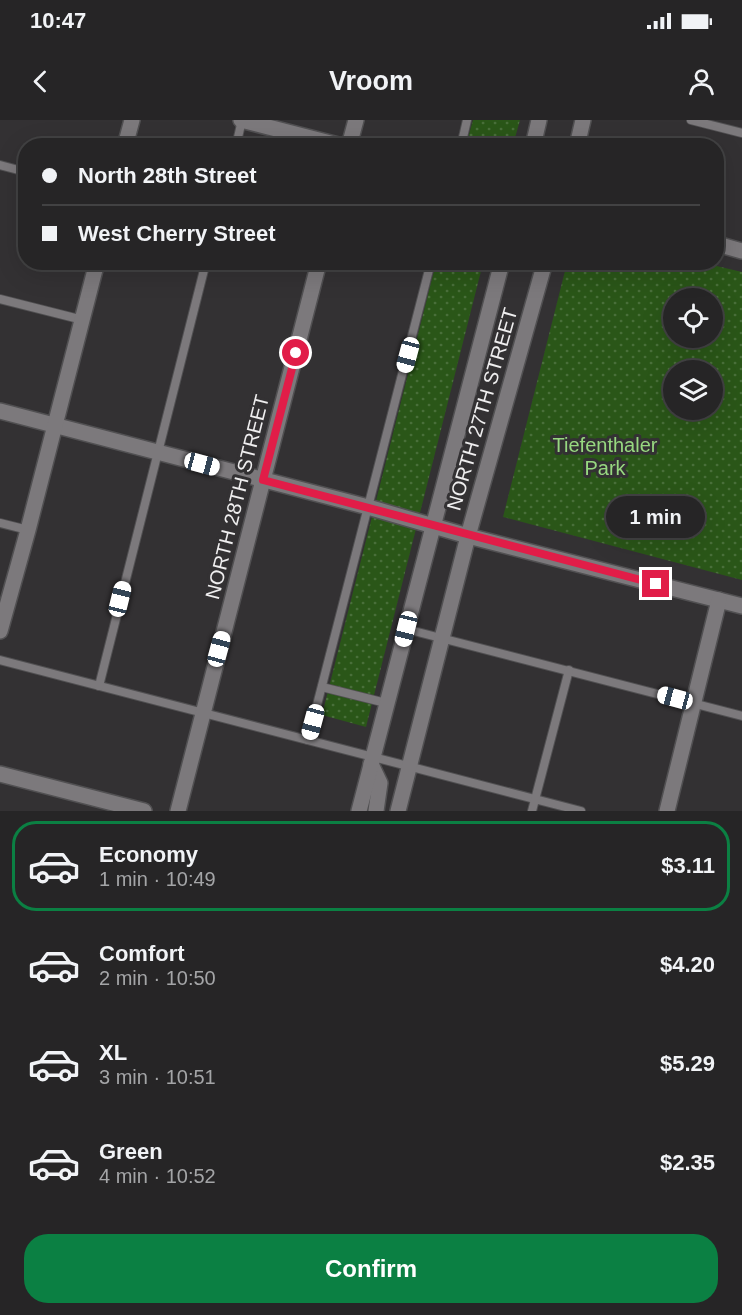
<!DOCTYPE html>
<html lang="en">
<head>
<meta charset="utf-8">
<style>
  :root { --surface:#262526; --page:#2e2d2e; --text:#f1f3f6; --muted:#a4a5a7; --line:#424243; --accent:#0b8043 }
  body { margin:0; font-family:Arial,sans-serif; background:var(--page); color:var(--text); height:100vh; display:flex; flex-direction:column; font-size:22px; white-space:nowrap }
  * { box-sizing:border-box; margin:0 }
  p { font-size:20px; color:var(--muted) }
  .icon { flex:none; width:33px; height:33px; fill:none; stroke:currentColor; stroke-width:2; stroke-linecap:round; stroke-linejoin:round }
  .map { position:relative; height:691px; overflow:hidden }
  .sheet { display:flex; flex-direction:column; background:var(--surface); flex:1 }
  .sheet>* { flex:none }
  .hud { position:absolute; left:18px; top:18px; width:706px; height:132px; border-radius:24px; box-shadow:0 6px 24px #0002,0 0 0 2px var(--line); display:grid; align-content:center; height:132px; padding:0 24px; background:var(--surface) }
  .tools { position:absolute; left:663px; top:168px; display:grid; gap:12px }
  .tools a { display:grid; place-items:center; width:60px; height:60px; border-radius:50%; background:var(--surface); box-shadow:0 6px 24px #0002,0 0 0 2px var(--line); font-size:30px }
  .end { position:absolute; width:27px; height:27px; margin:-14px; border:8px solid #e11d48; background:#fff; box-shadow:0 0 0 3px #fff }
  .from { border-radius:50% }
  .bubble { position:absolute; height:42px; border-radius:21px; background:var(--surface); box-shadow:0 6px 24px #0002,0 0 0 2px var(--line); font-size:20px; font-weight:700; line-height:42px; text-align:center }
  .car { position:absolute; width:18px; height:36px; margin:-18px -9px; border-radius:8px; box-shadow:0 0 4px 2px #0007; background:linear-gradient(#fff 24%,#345 0 40%,#fff 0 76%,#345 0 86%,#fff 0) }
  .hud b { display:flex; align-items:center; gap:21px; height:57px; font-size:22px }
  .hud b+b { border-top:2px solid var(--line) }
  .hud i { width:15px; height:15px; background:var(--text) }
  ul { padding:10px 0 0; list-style:none }
  li { display:flex; align-items:center; gap:18px; height:90px; margin:0 12px 9px; padding:0 12px; border:3px solid transparent; border-radius:24px }
  li div { flex:1 }
  li b { display:block; font-size:22px }
  li em { font-style:normal; font-weight:700 }
  li.selected { border-color:var(--accent) }
  li>.icon { width:54px; height:54px; stroke-width:1.5 }
  .button { display:flex; gap:12px; margin-top:auto; padding:12px 24px }
  .button a { flex:1; height:69px; border-radius:24px; background:var(--accent); color:#fff; font-size:24px; font-weight:700; line-height:69px; text-align:center }
  .status { display:flex; justify-content:space-between; align-items:center; height:42px; padding:0 30px; background:var(--surface); direction:ltr }
  .status svg { height:16px; fill:currentColor }
  header { display:flex; justify-content:space-between; align-items:center; height:78px; padding:0 24px; background:var(--surface); font-size:27px; font-weight:700 }
  .map>svg:first-child { display:block }
  .grass { fill:url(#grass-dots); fill-rule:evenodd }
  .lines { fill:none; stroke-linecap:round; stroke-linejoin:round }
  .lane-casing { stroke:#515052; stroke-width:10 }
  .street-casing { stroke:#515052; stroke-width:18 }
  .secondary-casing { stroke:#515052; stroke-width:18 }
  .lane { stroke:#7c797c; stroke-width:8 }
  .street { stroke:#7c797c; stroke-width:15 }
  .secondary { stroke:#7c797c; stroke-width:15 }
  .route { stroke:#e11d48; stroke-width:8 }
  .labels { text-anchor:middle; stroke-width:6; stroke-linejoin:round; paint-order:stroke }
  .street-label { font-size:20px; fill:#efeeef; stroke:#333133 }
  .park-label { font-size:20px; fill:#97d880; stroke:#333133 }
</style>
</head>
<body>
<div class="status"><b>10:47</b><svg viewBox="0 0 49 12"><path d="M0 12V9h3v3zM5 12V6h3v6zM10 12V3h3v9zM15 12V0h3v12zM26 1h20v11H26zM47 4h2v5h-2z"/></svg></div>
<header><svg class="icon" aria-label="back" viewBox="0 0 24 24"><path d="M15 5l-7 7 7 7"/></svg>Vroom<svg class="icon" aria-label="person" viewBox="0 0 24 24"><circle cx="12" cy="8" r="4"/><path d="M4 21q1-7 8-7t8 7"/></svg></header>
<div class="map">
<svg width="742" height="691" viewBox="0 0 742 691">
  <defs>
    <pattern id="grass-dots" width="8" height="8" patternUnits="userSpaceOnUse" patternTransform="scale(1.5)"><rect width="8" height="8" fill="#2a5618"/><path d="M2 2h.1M6 6h.1" fill="none" stroke="#496f3a" stroke-width="1.8" stroke-linecap="round"/></pattern>
  </defs>
  <rect width="100%" height="100%" fill="#333133"/>
  <g class="grass">
    <path d="M473 0H520L513 25H466Z"/>
    <path d="M436 143H483L366 607 322 595Z"/>
    <path d="M567 143H704L742 152V460L503 397ZM712 178V218H674V178ZM712 250V290H674V250Z"/>
  </g>
  <g class="lines">
    <g class="lane-casing">
      <g id="lane">
        <path d="M691 0 742 13"/>
        <path d="M236 26 242 0"/>
        <path d="M461 26 467 0"/>
        <path d="M0 45 26 52"/>
        <path d="M0 179 83 200"/>
        <path d="M0 403 28 410"/>
        <path d="M406 509 742 596"/>
        <path d="M0 540 581 691"/>
        <path d="M99 566 206 142"/>
        <path d="M322 567 386 583"/>
        <path d="M308 620 431 142"/>
        <path d="M532 691 569 550"/>
      </g>
    </g>
    <g class="street-casing">
      <g id="street">
        <path d="M241 0 342 26"/>
        <path d="M125 26 132 0"/>
        <path d="M349 26 356 0"/>
        <path d="M717 124 742 131"/>
        <path d="M0 291 368 387 468 416 742 486"/>
        <path d="M0 511 28 410 97 142"/>
        <path d="M178 691 319 142"/>
        <path d="M667 691 719 480"/>
      </g>
    </g>
    <g class="secondary-casing">
      <g id="secondary">
        <path d="M533 26 539 0"/>
        <path d="M577 26 583 0"/>
        <path d="M371 644 380 663 376 691"/>
        <path d="M0 654 144 691"/>
        <path d="M359 691 502 142"/>
        <path d="M398 691 468 416 545 142"/>
      </g>
    </g>
    <use href="#lane" class="lane"/>
    <use href="#street" class="street"/>
    <use href="#secondary" class="secondary"/>
  </g>
  <g class="lines">
    <path class="route" d="M296 233 263 360 656 464"/>
  </g>
  <g class="labels">
    <g class="street-label">
      <text transform="translate(482 289) rotate(-74)" y="7">NORTH 27TH STREET</text>
      <text transform="translate(237 377) rotate(-76)" y="7">NORTH 28TH STREET</text>
    </g>
    <g class="park-label">
      <text x="605" y="332">Tiefenthaler<tspan x="605" dy="23">Park</tspan></text>
    </g>
  </g>
</svg>
<div class="tools">
<a><svg class="icon" aria-label="locate" viewBox="0 0 24 24"><circle cx="12" cy="12" r="6"/><path d="M12 2v4M12 18v4M2 12h4M18 12h4"/></svg></a>
<a><svg class="icon" aria-label="layers" viewBox="0 0 24 24"><path d="M12 4l9 5-9 5-9-5zM3 14l9 5 9-5"/></svg></a>
</div>
<i class="end from" style="left:296px;top:233px"></i>
<i class="end" style="left:656px;top:464px"></i>
<div class="bubble" style="left:606px;top:376px;width:99px">1 min</div>
<i class="car" style="left:408px;top:235px;rotate:195deg"></i>
<i class="car" style="left:202px;top:344px;rotate:105deg"></i>
<i class="car" style="left:120px;top:479px;rotate:14deg"></i>
<i class="car" style="left:406px;top:509px;rotate:194deg"></i>
<i class="car" style="left:219px;top:529px;rotate:15deg"></i>
<i class="car" style="left:675px;top:578px;rotate:285deg"></i>
<i class="car" style="left:313px;top:602px;rotate:195deg"></i>
<div class="hud">
<b><i class="from"></i>North 28th Street</b>
<b><i></i>West Cherry Street</b>
</div>
</div>
<section class="sheet">
<ul>
<li class="selected"><svg class="icon" aria-label="car" viewBox="0 0 24 24"><path d="M5 17H2v-5l4-1 3-4h7l3 4 3 1v5h-3M9 17h6M6 11h13"/><circle cx="7" cy="17" r="2"/><circle cx="17" cy="17" r="2"/></svg><div><b>Economy</b><p>1 min · 10:49</p></div><em>$3.11</em></li>
<li><svg class="icon" aria-label="car" viewBox="0 0 24 24"><path d="M5 17H2v-5l4-1 3-4h7l3 4 3 1v5h-3M9 17h6M6 11h13"/><circle cx="7" cy="17" r="2"/><circle cx="17" cy="17" r="2"/></svg><div><b>Comfort</b><p>2 min · 10:50</p></div><em>$4.20</em></li>
<li><svg class="icon" aria-label="car" viewBox="0 0 24 24"><path d="M5 17H2v-5l4-1 3-4h7l3 4 3 1v5h-3M9 17h6M6 11h13"/><circle cx="7" cy="17" r="2"/><circle cx="17" cy="17" r="2"/></svg><div><b>XL</b><p>3 min · 10:51</p></div><em>$5.29</em></li>
<li><svg class="icon" aria-label="car" viewBox="0 0 24 24"><path d="M5 17H2v-5l4-1 3-4h7l3 4 3 1v5h-3M9 17h6M6 11h13"/><circle cx="7" cy="17" r="2"/><circle cx="17" cy="17" r="2"/></svg><div><b>Green</b><p>4 min · 10:52</p></div><em>$2.35</em></li>
</ul>
<div class="button"><a>Confirm</a></div>
</section>
</body>
</html>
